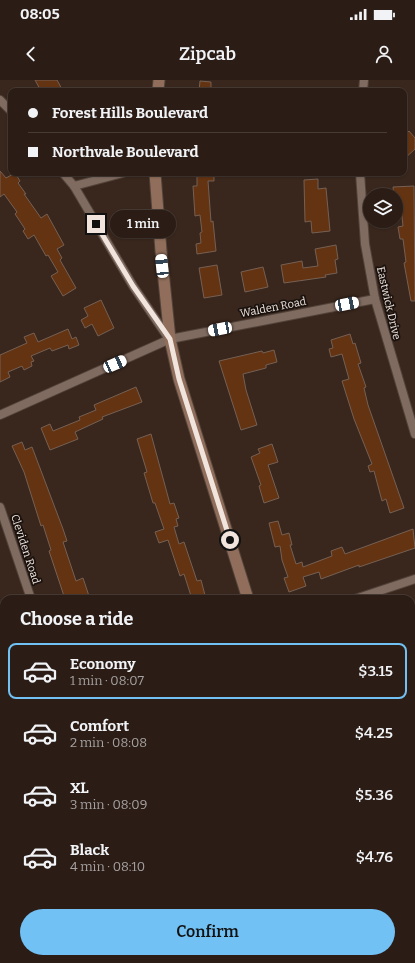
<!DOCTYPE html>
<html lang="en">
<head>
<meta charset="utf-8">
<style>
  :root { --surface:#2b1d16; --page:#33261f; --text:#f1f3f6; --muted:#a6a2a1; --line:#473b35; --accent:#71c1f5 }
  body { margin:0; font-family:Bitter,serif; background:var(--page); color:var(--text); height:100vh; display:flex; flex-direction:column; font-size:15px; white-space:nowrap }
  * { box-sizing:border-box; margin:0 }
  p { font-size:13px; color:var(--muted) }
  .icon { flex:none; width:22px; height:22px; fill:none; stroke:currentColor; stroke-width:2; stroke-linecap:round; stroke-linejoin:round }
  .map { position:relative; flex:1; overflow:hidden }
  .side { position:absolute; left:0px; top:515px; width:415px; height:368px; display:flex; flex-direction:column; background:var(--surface); border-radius:12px 12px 0 0; box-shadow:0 1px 3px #0004,0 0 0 1px var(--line) }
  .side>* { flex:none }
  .top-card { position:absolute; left:8px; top:8px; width:399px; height:88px; border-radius:8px; box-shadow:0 1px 3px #0004,0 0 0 1px var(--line); display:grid; align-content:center; height:88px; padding:0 20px; background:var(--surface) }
  .fabs { position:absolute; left:363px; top:108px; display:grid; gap:8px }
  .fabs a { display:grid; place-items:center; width:40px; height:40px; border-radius:50%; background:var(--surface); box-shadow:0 1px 3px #0004,0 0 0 1px var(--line); font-size:20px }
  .end { position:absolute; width:18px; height:18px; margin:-9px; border:5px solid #f0e4dd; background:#111; box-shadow:0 0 0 2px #111 }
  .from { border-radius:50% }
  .bubble { position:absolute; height:28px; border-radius:14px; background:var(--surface); box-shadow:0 1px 3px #0004,0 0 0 1px var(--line); font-size:13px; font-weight:600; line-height:28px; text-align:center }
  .car { position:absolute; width:12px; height:24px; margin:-12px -6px; border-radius:5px; box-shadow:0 0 3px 1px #0007; background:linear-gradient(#fff 24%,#345 0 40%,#fff 0 76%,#345 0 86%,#fff 0) }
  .top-card b { display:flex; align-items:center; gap:14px; height:38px; font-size:15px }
  .top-card b+b { border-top:1px solid var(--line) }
  .top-card i { width:10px; height:10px; background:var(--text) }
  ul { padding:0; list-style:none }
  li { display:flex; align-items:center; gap:12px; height:56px; margin:0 8px 6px; padding:0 12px; border:2px solid transparent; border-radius:8px }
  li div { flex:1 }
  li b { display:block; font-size:15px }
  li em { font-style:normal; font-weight:600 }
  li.selected { border-color:var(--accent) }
  li>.icon { width:36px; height:36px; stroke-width:1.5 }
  h2 { padding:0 20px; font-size:18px; line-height:48px }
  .button { display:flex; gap:8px; margin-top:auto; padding:8px 20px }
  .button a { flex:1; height:46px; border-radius:24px; background:var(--accent); color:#111; font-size:16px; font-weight:600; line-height:46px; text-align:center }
  .status { display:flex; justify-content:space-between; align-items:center; height:28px; padding:0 20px; background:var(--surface); direction:ltr }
  .status svg { height:11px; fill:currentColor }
  header { display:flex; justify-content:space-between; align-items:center; height:52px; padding:0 20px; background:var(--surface); font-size:18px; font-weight:600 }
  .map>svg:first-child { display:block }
  .green { fill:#563019 }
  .forest { fill:#935126 }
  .building { fill:#643312; stroke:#756054 }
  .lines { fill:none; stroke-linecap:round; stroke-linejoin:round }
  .street-casing { stroke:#52433a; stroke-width:10 }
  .secondary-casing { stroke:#52433a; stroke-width:13 }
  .path { stroke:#716158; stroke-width:1.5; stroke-dasharray:2 2; stroke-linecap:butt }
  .street { stroke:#806b60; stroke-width:8 }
  .secondary { stroke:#906e5b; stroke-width:11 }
  .route { stroke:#f0e4dd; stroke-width:5 }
  .labels { text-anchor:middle; stroke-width:3.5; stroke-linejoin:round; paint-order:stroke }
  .street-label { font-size:11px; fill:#f0e4dd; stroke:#1a120e }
</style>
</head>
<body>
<div class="status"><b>08:05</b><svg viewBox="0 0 49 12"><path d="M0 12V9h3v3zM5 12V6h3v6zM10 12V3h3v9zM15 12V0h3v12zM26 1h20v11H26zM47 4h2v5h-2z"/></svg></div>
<header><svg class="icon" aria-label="back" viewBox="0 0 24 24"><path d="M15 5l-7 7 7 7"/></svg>Zipcab<svg class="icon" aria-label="person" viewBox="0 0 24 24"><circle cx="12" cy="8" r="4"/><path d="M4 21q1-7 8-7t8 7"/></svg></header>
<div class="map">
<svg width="415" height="883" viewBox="0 0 415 883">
  <rect width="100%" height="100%" fill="#39271d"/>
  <path class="green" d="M415 725V883H0V857L4 856V879H411V727Z"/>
  <g class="forest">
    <path d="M415 726V870L411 873V727Z"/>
    <path d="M332 879H403L398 883H331Z"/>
  </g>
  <g class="building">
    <path d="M35 0H57L63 11H41Z"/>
    <path d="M200 1 211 2V11H199Z"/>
    <path d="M409 51 415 58V69L404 79V56Z"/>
    <path d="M0 91 6 98 15 93 20 101 18 103 26 114H24L41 138 47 134 64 165 57 169 62 178 60 180 76 208 63 216 51 196 58 192 48 175 46 176 34 155 28 159 23 151 25 149 15 134 17 132 4 114 0 117Z"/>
    <path d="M197 93H214V101H208L211 142 213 141 216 171 197 174 196 164 201 163 200 153 202 152 200 135 195 136 193 106H197Z"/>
    <path d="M318 99V109L326 108 330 151 312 153 311 141 305 142 304 100Z"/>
    <path d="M414 106 415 221H411L404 183 406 182 403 159H400L398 147 403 146 401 127H399L398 116 394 115 393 107Z"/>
    <path d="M336 165 338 179 335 180 337 193 325 195 326 197 284 203 281 185 302 181 303 188 318 186 315 169Z"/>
    <path d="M217 185 222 215 204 218 199 188Z"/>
    <path d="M263 187 268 207 245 212 241 192Z"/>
    <path d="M101 220 114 248 98 256 92 244 85 248 81 240 88 236 84 228Z"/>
    <path d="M68 249 72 259 76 257 79 265 69 269 68 265 52 271 50 268 31 276 34 281 31 282 32 286 24 290 22 286 8 292 10 297 0 302V275L27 263 24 257 34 253 38 262Z"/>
    <path d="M350 254 353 264 355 263 361 283 358 284 366 307 364 308 368 325 404 428 390 433 386 419 382 421 374 391 370 392 368 386 372 384 354 339 342 301 349 299 342 274 331 277 329 269 333 268 331 260Z"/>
    <path d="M274 270 277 282 266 285V288L243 294 246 310 257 345 241 350 219 281 262 271 263 273Z"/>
    <path d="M136 307 142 322 102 337 103 339 75 352 78 359 50 370 41 348 50 344 53 351 80 340 79 337 96 330 94 325Z"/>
    <path d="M151 354 170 424 174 423 179 438 176 439 178 446 174 447 179 464 184 462 197 501 201 500 206 519H192L184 494 180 496 168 460 159 463 155 452 164 449 155 423H153L144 393 147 392 137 359Z"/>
    <path d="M22 362 25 370 32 367 63 449 67 461 63 462 76 501 83 498 90 519H65L49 471 51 470 43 445 41 446 24 392 12 366Z"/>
    <path d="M272 364 278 382 268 385 279 418 264 423 259 406 261 405 251 377 260 373 258 369Z"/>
    <path d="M278 441 282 455 289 453 292 465H290L296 484 302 482 303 487 332 476 331 471 342 467 345 474 413 449 415 468 359 487V485L321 499 319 492 303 497 306 506 289 512 284 498 288 497 282 480 280 466 275 467 269 443Z"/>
  </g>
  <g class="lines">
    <g class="street-casing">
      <g id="street">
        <path d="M363 11 364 0"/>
        <path d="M0 20 11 31"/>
        <path d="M63 93 74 106 133 206 169 259"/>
        <path d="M360 93 365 164 375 219 415 354"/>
        <path d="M74 106 123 93"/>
        <path d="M0 335 170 259 375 219"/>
        <path d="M0 427 31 519"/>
        <path d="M355 519 415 499"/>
        <path d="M0 633 4 631"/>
      </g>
    </g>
    <g class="secondary-casing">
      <g id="secondary">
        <path d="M158 11 159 0"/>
        <path d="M155 93 161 171 170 259 179 299 248 519"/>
        <path d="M411 716 415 715"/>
        <path d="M0 848 4 846"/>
        <path d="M319 883 320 879"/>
      </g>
    </g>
    <g class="path">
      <path d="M0 880 11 883"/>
      <path d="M33 883 45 879"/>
      <path d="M272 883 273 879"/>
    </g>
    <use href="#street" class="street"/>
    <use href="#secondary" class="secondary"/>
  </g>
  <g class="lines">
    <path class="route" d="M96 144 133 206 170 259 179 299 230 460"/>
  </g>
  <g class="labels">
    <g class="street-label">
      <text transform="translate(389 223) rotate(77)" y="4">Eastwick Drive</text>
      <text transform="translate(273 227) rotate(-11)" y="4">Walden Road</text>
      <text transform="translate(26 469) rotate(72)" y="4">Cleviden Road</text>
    </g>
  </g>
</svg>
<div class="fabs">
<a><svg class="icon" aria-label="layers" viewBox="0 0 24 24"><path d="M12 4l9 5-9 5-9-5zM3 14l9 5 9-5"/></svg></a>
</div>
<i class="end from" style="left:230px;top:460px"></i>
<i class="end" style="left:96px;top:144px"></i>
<div class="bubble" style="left:110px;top:130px;width:66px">1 min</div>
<i class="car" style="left:162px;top:186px;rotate:354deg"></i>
<i class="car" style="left:347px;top:224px;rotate:79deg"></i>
<i class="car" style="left:220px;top:249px;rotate:259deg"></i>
<i class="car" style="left:115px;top:284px;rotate:66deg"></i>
<div class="top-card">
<b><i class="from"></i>Forest Hills Boulevard</b>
<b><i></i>Northvale Boulevard</b>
</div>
<section class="side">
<h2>Choose a ride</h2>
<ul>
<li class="selected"><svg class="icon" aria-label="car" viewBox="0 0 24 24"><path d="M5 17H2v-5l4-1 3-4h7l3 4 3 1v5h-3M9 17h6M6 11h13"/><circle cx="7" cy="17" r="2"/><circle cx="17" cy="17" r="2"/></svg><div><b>Economy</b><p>1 min · 08:07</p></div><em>$3.15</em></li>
<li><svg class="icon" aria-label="car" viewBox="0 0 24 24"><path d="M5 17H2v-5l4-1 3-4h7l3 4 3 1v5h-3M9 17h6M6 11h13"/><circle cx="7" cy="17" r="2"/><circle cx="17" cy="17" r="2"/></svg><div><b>Comfort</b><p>2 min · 08:08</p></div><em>$4.25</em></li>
<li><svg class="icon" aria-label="car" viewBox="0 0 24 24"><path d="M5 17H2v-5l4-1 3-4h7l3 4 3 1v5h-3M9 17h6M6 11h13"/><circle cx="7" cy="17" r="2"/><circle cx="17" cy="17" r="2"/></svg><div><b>XL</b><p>3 min · 08:09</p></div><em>$5.36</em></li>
<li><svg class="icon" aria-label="car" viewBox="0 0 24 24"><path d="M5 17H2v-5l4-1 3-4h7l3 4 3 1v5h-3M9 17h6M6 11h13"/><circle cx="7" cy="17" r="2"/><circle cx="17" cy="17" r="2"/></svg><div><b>Black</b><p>4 min · 08:10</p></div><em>$4.76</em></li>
</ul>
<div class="button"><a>Confirm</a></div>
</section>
</div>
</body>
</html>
